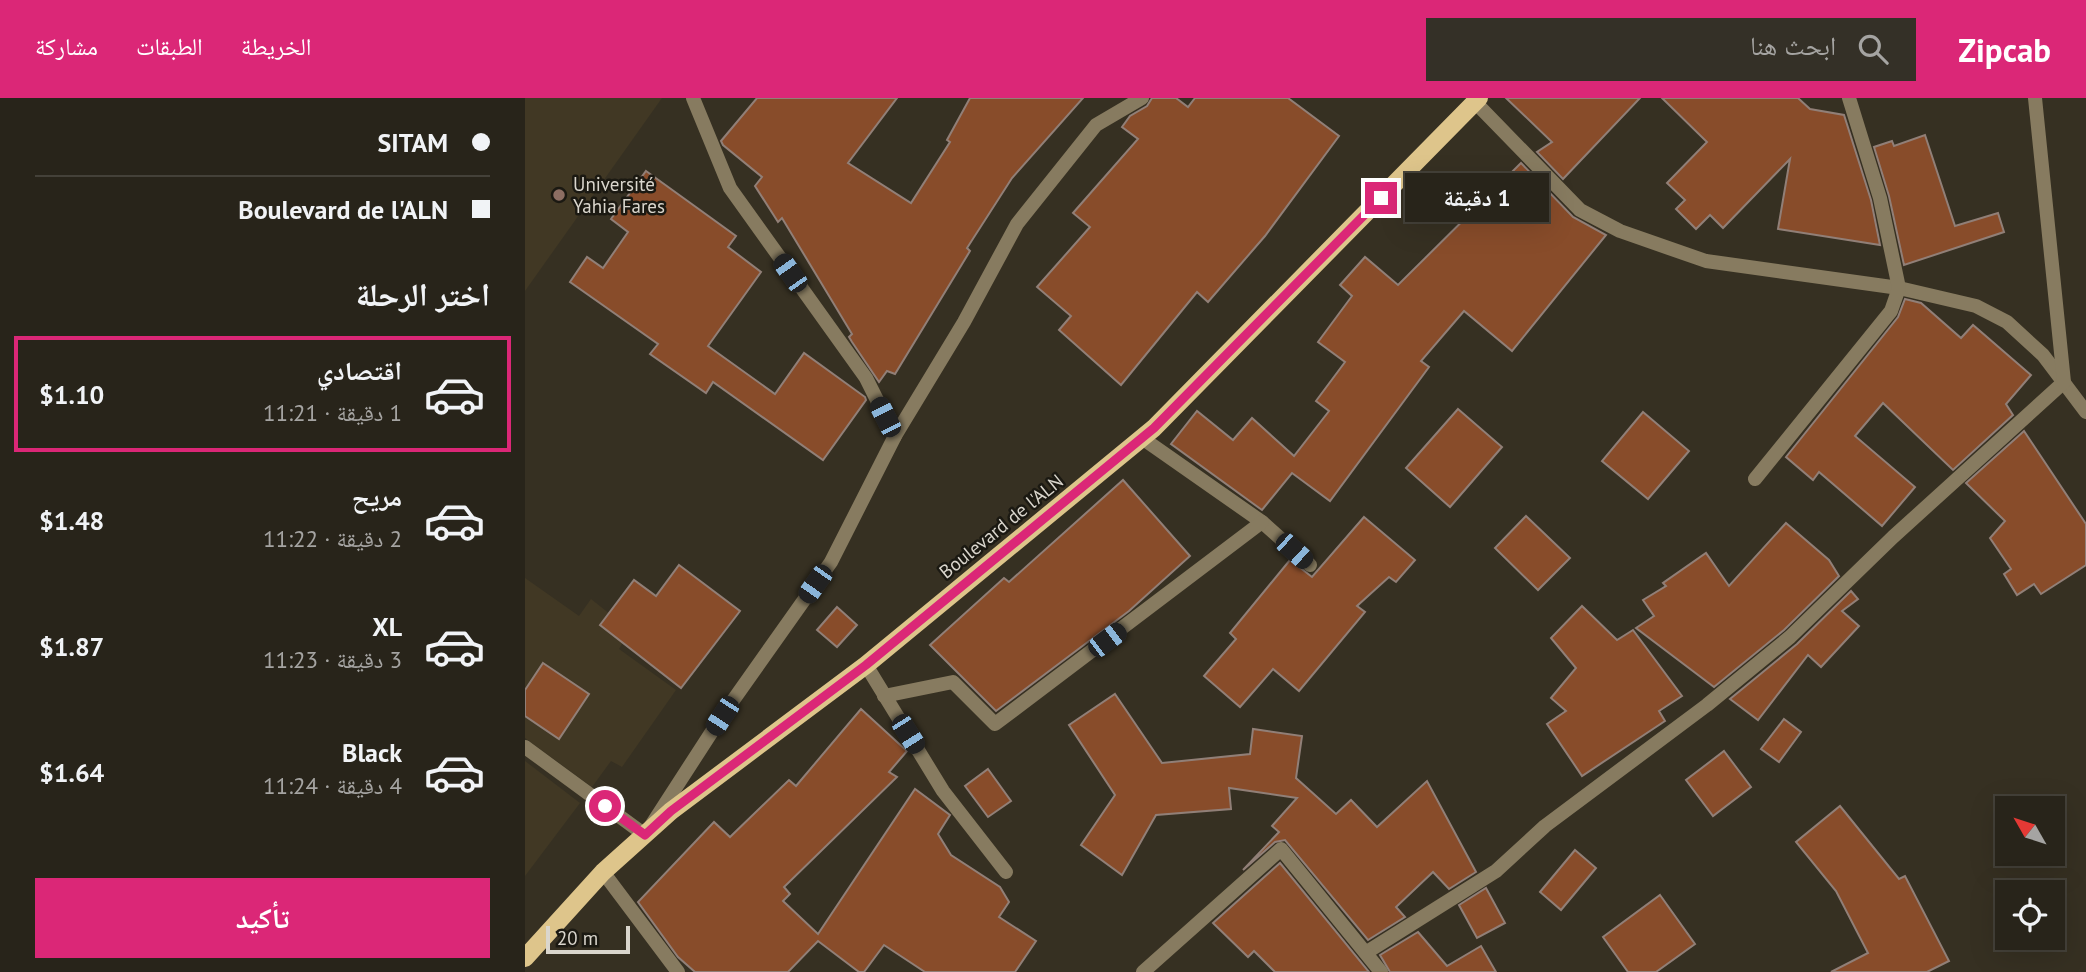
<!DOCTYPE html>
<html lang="ar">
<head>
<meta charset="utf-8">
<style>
  :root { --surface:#28241a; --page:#343027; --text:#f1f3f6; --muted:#a5a4a2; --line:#444139; --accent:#db2777 }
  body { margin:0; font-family:"PT Sans","Noto Naskh Arabic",sans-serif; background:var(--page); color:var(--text); direction:rtl; height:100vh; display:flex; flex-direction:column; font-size:26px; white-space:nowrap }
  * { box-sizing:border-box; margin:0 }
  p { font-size:23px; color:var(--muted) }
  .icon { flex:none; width:38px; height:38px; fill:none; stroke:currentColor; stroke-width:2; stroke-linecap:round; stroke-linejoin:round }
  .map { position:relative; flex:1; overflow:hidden; direction:ltr }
  .panel { display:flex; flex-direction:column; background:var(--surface); width:525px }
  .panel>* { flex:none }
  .guide { display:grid; align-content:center; height:154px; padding:0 35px; background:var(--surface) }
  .needle { width:46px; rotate:309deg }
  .buttons { position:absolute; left:1470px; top:698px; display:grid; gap:14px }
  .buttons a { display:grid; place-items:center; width:70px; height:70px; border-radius:0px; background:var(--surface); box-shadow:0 7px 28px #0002,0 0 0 2px var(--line); font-size:35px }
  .scale { position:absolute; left:21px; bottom:18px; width:84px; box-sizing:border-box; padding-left:7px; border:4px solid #dad6cd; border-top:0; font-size:19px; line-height:24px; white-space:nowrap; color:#dad6cd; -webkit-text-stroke:5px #1b1912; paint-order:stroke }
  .end { position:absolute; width:32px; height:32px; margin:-16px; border:9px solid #db2777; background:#fff; box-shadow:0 0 0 4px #fff }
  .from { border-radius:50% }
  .bubble { position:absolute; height:49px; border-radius:0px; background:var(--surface); box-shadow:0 7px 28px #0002,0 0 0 2px var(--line); font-size:23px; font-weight:700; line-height:49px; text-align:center; direction:rtl }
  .car { position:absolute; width:21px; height:42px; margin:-21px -10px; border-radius:9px; box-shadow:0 0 5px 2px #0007; background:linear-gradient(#222 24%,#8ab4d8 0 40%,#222 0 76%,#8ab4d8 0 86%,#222 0) }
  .guide b { display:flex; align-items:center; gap:24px; height:66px; font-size:26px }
  .guide b+b { border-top:2px solid var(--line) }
  .guide i { width:18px; height:18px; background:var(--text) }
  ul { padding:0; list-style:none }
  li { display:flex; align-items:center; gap:21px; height:116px; margin:0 14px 10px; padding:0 21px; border:4px solid transparent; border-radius:0px }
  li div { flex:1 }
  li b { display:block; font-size:26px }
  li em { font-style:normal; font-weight:700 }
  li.on { border-color:var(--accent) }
  li>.icon { width:63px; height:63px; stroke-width:1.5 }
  h2 { padding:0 35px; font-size:32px; line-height:84px }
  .cta { display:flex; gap:14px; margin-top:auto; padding:14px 35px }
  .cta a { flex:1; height:80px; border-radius:0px; background:var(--accent); color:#fff; font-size:28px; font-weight:700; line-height:80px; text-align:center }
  header { display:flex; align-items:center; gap:42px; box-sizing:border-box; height:98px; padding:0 35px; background:var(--accent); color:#fff }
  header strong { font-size:33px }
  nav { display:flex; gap:38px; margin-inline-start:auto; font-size:24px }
  .search { width:490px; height:63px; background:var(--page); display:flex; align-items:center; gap:18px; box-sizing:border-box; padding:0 24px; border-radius:0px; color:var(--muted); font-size:26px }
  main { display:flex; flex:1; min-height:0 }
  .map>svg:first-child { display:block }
  .built { fill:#413824 }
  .building { fill:#884c2a; stroke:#917f77; stroke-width:2 }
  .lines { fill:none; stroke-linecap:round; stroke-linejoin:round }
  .street { stroke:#877b60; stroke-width:14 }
  .primary { stroke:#dec58b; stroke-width:18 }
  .route { stroke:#db2777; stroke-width:9 }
  .education-dot { fill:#8d6e63; stroke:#1b1912; stroke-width:2.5 }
  .labels { text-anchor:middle; stroke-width:5; stroke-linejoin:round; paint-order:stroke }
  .poi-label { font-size:19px; fill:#dad6cd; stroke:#1b1912; text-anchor:start }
  .street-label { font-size:19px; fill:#dad6cd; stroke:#1b1912 }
</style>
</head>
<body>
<header>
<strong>Zipcab</strong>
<div class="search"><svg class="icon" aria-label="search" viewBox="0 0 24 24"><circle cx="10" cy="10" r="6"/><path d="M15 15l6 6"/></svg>ابحث هنا</div>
<nav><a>الخريطة</a><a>الطبقات</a><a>مشاركة</a></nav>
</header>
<main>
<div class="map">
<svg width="1561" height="874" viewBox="0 0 1561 874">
  <rect width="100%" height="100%" fill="#363022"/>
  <g class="built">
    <path d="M0 0H137L0 193Z"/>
    <path d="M0 480 54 518 66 501 105 532 94 551 151 592 97 669 86 663 67 689 0 640Z"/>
    <path d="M0 663 55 705 0 778Z"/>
  </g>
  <g class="building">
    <path d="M232 0H372L323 65 386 105 425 44 422 42 445 0H558L487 80 442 150 445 153 370 276 362 273 354 284 327 244 324 239 327 236 257 120 253 124 230 88 237 79 198 47 196 43Z"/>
    <path d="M627 0H651L663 9 670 0H763L814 38 740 138 683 204 672 194 596 287 534 232 546 218 512 189 565 129 548 115 613 41 597 29 605 18 622 8Z"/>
    <path d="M981 0H1115L1038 81 1012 54 1027 44Z"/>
    <path d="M1137 0H1273L1285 11 1319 17 1346 102 1355 147 1253 131 1265 61 1198 130 1185 117 1171 131 1151 111 1160 102 1142 85 1182 44Z"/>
    <path d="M1400 37 1430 128 1473 115 1479 134 1379 167 1364 98 1349 49 1367 43 1369 48Z"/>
    <path d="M996 65 1048 119 1081 137 987 253 939 213 896 263 904 269 805 403 767 375 737 412 646 346 672 313 708 342 727 320 769 358 804 313 791 303 820 264 793 244 827 198 815 187 840 159 873 187Z"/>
    <path d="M121 73 211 138 203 149 236 174 183 248 250 296 279 255 340 299 341 302 298 362 188 284 181 295 125 256 133 246 45 184 62 159 78 170 103 134 86 121Z"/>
    <path d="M1380 201 1396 205 1436 240 1448 227 1506 277 1481 306 1488 317 1428 372 1358 305 1330 338 1390 389 1357 428 1294 374 1288 382 1261 359 1373 219Z"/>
    <path d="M933 311 977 349 925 409 881 370Z"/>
    <path d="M1118 314 1164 353 1123 401 1077 363Z"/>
    <path d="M1499 333 1561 426V467L1516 496 1509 486 1492 497 1479 476 1486 471 1465 440 1480 423 1441 385Z"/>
    <path d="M598 382 665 458 604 513 471 613 405 547 479 480 484 484Z"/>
    <path d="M1001 418 1045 460 1013 492 970 450Z"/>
    <path d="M839 419 890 462 871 484 864 479 832 508 840 514 774 593 748 571 715 609 679 578 711 541 705 535 765 462 787 479Z"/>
    <path d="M1261 425 1304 462 1314 478 1259 532 1189 589 1111 530 1129 518 1118 502 1141 488 1138 485 1181 455 1204 488Z"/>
    <path d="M154 467 215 513 156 590 75 527 109 482 131 498Z"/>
    <path d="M1326 493 1333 501 1317 513 1334 528 1296 569 1283 557 1233 622 1205 601 1272 546Z"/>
    <path d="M1057 508 1092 542 1108 532 1157 598 1134 613 1140 623 1057 678 1022 626 1041 613 1026 600 1051 570 1026 540Z"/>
    <path d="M312 509 332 527 312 549 292 532Z"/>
    <path d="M18 565 64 596 34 641 0 618V592Z"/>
    <path d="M590 596 637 665 725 656 728 631 777 638 771 680 811 716 826 702 852 729 902 683 951 774 924 791 908 774 871 809 880 819 843 842 760 742 750 744 718 772 754 734 747 728 772 700 704 690 706 711 631 717 597 777 556 747 590 697 544 627Z"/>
    <path d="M336 611 382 653 364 674 372 679 259 789 265 796 258 803 293 836 390 691 425 717 413 736 426 757 475 789 484 804 474 819 511 843 490 874H400L359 847 339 874H334L293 843 263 874H170L153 859 113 804 189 724 205 739 264 682 271 688Z"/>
    <path d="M1259 621 1276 634 1254 664 1236 651Z"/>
    <path d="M1199 653 1226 689 1188 718 1161 682Z"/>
    <path d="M463 671 486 703 463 719 440 688Z"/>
    <path d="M1315 708 1374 781 1380 778 1424 863 1402 874H1306L1343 855 1311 793 1271 744Z"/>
    <path d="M1050 752 1071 770 1036 812 1015 794Z"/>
    <path d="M755 765 844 874H750L729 853 723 859 688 825Z"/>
    <path d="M961 790 980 825 952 840 934 807Z"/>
    <path d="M1135 797 1170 846 1131 874H1103L1078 839Z"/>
    <path d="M893 834 922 868 956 848 971 874H865L855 857Z"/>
  </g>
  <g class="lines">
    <g class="street">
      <path d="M168 0 205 90 341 280 370 338"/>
      <path d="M950 4 1055 112 1095 133 1181 163 1374 190 1451 208 1482 224 1518 257 1561 314"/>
      <path d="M617 340 737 424 785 467"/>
      <path d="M1230 381 1366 213 1374 190 1355 100 1324 0"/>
      <path d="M341 567 418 693 481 774"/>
      <path d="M359 598 428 584 470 626 737 424"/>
      <path d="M0 649 120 737 197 618 306 464 370 338 439 224 492 126 571 27 617 0"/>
      <path d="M78 774 153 874"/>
      <path d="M842 854 971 773 1020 728 1182 607 1265 539 1368 439 1539 284 1510 0"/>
      <path d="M618 874 756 751 856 874"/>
    </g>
    <path class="primary" d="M0 860 78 774 146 713 341 567 629 330 954 0"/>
  </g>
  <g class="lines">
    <path class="route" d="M80 708 120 737 146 713 341 567 629 330 856 100"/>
  </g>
  <circle class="education-dot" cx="34" cy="97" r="7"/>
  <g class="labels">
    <g class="poi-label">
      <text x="48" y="93">Université<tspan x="48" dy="22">Yahia Fares</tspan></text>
    </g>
    <g class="street-label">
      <text transform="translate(476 428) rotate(-39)" y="7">Boulevard de l'ALN</text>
    </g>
  </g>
</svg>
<div class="buttons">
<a><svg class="needle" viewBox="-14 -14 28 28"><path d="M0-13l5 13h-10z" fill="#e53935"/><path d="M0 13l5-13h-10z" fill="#a5a4a2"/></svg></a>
<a><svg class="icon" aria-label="locate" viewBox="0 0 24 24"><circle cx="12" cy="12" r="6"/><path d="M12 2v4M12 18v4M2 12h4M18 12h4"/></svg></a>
</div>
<div class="scale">20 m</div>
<i class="end from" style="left:80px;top:708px"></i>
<i class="end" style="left:856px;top:100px"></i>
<div class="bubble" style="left:880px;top:75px;width:144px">1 دقيقة</div>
<i class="car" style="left:265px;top:175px;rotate:325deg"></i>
<i class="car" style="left:360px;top:319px;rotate:333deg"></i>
<i class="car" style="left:769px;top:453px;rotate:132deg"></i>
<i class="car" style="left:290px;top:486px;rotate:215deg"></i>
<i class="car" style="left:582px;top:542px;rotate:53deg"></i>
<i class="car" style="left:197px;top:618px;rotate:213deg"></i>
<i class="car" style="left:383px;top:636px;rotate:148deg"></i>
</div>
<section class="panel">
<div class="guide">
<b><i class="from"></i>SITAM</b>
<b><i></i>Boulevard de l'ALN</b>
</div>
<h2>اختر الرحلة</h2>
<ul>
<li class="on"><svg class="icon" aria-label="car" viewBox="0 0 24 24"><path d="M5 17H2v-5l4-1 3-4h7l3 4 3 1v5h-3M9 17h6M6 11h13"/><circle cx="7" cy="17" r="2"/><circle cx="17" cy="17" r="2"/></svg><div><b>اقتصادي</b><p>1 دقيقة · 11:21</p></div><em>$1.10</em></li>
<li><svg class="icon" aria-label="car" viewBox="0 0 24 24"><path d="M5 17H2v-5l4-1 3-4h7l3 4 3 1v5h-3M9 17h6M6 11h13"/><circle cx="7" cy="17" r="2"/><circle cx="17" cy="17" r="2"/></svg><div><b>مريح</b><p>2 دقيقة · 11:22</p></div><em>$1.48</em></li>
<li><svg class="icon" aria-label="car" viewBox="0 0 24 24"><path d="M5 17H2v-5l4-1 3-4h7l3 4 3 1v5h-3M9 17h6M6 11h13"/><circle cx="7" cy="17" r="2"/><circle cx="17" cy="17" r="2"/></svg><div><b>XL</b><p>3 دقيقة · 11:23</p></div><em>$1.87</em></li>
<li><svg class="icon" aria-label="car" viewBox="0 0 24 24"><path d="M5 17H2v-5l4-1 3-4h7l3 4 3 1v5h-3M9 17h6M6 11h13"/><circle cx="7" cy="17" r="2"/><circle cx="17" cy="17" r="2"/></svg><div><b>Black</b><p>4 دقيقة · 11:24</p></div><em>$1.64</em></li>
</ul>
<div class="cta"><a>تأكيد</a></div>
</section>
</main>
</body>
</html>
